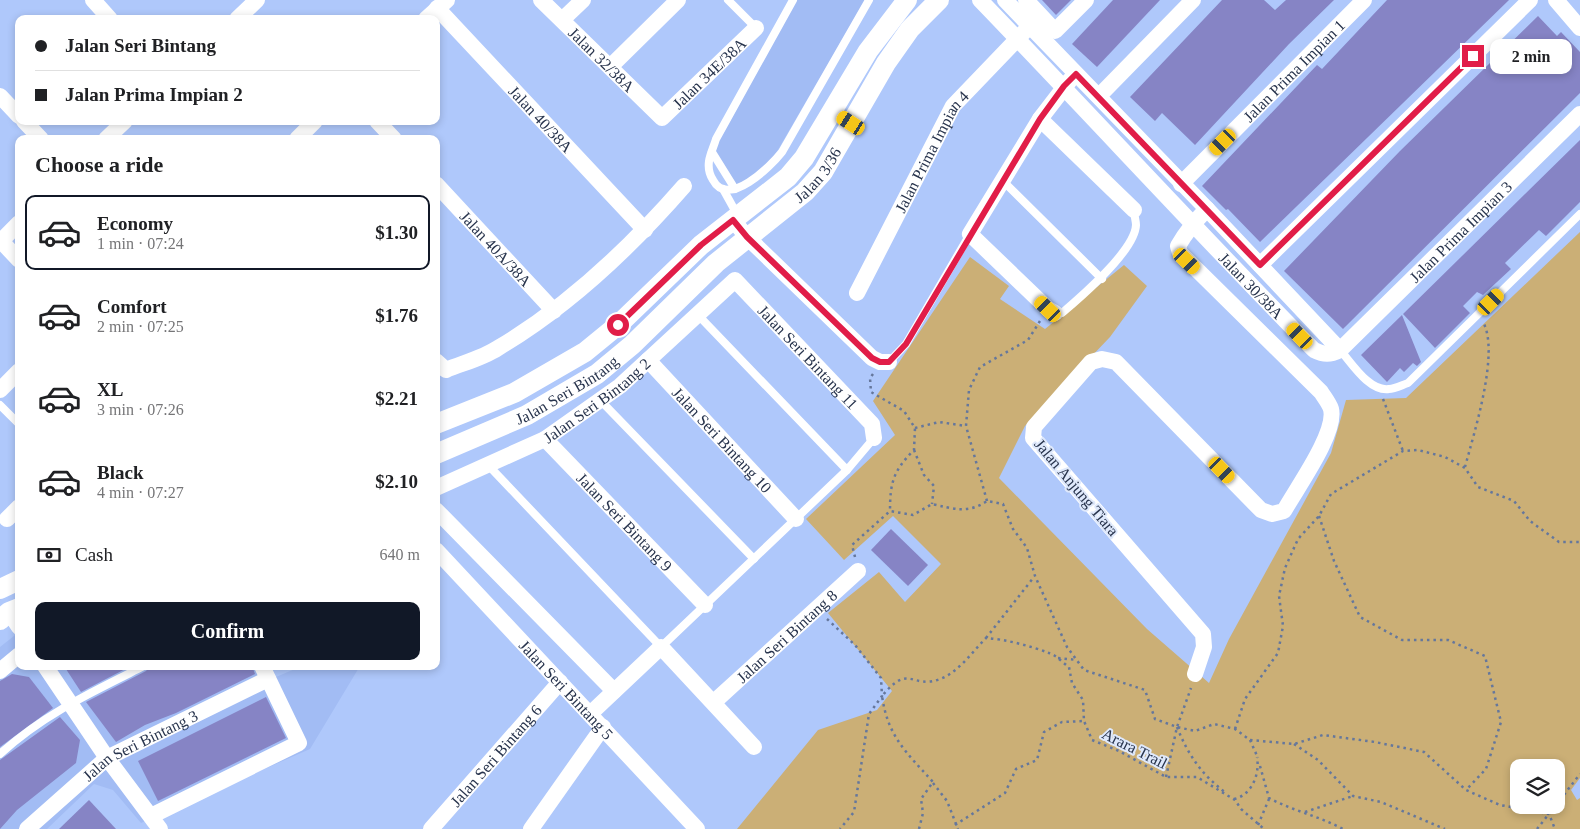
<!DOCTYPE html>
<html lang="en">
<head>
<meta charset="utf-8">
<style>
  :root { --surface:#fff; --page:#f2f2f2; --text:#202124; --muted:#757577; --line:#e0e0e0; --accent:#111827 }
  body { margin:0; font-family:Georgia,serif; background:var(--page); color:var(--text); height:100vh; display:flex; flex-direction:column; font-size:19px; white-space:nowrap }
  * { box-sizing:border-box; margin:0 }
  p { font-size:16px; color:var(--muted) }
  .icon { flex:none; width:28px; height:28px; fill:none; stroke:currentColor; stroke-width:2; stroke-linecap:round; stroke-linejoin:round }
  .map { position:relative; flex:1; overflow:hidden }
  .details { position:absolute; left:15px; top:135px; width:425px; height:535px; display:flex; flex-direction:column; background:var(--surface); border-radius:10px; box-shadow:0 2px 8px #0003 }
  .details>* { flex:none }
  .top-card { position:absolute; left:15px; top:15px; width:425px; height:110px; border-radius:10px; box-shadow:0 2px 8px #0003; display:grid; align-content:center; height:110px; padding:0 20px; background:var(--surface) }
  .buttons { position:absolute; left:1510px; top:759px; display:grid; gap:10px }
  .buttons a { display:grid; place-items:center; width:55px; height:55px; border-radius:10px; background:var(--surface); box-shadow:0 2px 8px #0003; font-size:25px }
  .end { position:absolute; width:22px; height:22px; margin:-11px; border:6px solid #e11d48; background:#fff; box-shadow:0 0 0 2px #fff }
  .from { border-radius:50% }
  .bubble { position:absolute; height:35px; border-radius:10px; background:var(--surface); box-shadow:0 2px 8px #0003; font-size:16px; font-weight:700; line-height:35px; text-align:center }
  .car { position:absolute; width:15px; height:30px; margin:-15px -8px; border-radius:6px; box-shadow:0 0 4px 1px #0007; background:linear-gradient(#f5c518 24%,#345 0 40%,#f5c518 0 76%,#345 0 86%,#f5c518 0) }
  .top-card b { display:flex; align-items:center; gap:18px; height:48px; font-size:19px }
  .top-card b+b { border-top:1px solid var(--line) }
  .top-card i { width:12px; height:12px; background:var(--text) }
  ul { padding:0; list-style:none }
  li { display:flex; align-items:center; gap:15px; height:75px; margin:0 10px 8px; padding:0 10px; border:2px solid transparent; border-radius:10px }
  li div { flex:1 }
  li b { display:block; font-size:19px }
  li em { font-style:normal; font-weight:700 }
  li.current { border-color:var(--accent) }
  li>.icon { width:45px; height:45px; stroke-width:1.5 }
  h2 { padding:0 20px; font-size:22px; line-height:60px }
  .pay { display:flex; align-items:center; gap:12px; height:55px; padding:0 20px; font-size:19px }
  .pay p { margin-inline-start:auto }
  .button { display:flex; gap:10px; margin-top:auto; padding:10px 20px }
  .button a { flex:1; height:58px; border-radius:10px; background:var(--accent); color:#fff; font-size:20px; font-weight:700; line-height:58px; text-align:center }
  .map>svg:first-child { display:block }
  .built { fill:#a2bcf4 }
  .green { fill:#cbaf76; fill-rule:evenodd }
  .building { fill:#8684c5 }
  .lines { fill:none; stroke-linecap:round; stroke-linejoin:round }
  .path { stroke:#65779c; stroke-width:2.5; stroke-dasharray:2.5 4; stroke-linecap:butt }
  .service { stroke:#fff; stroke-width:8 }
  .minor { stroke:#fff; stroke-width:16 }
  .tertiary { stroke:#fff; stroke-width:20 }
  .route { stroke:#e11d48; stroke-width:6 }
  .labels { text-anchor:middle; stroke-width:4; stroke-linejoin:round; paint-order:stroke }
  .street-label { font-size:16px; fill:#28344d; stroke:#dfe9fc }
</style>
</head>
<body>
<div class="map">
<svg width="1580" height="829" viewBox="0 0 1580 829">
  <rect width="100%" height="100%" fill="#afc8fb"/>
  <g class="built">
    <path d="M797 0H865L772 160 752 178 729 187 712 159 719 141Z"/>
    <path d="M19 632V666H271L276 677 302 666H360L310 749 141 823 113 790 94 784 47 829H0V647Z"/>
  </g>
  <path class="green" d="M1580 232V778L1571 790 1577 800 1580 798V829H737L818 730 877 710 892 691 828 613 879 572 905 602 941 564 893 516 844 560 806 519 895 435 873 401 970 257 1009 286 1000 299 1045 329 1124 265 1147 286 1110 337 1025 426 999 478 1147 629 1209 683 1229 639 1331 453 1346 400 1406 398ZM1519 768H1556V805H1519Z"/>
  <g class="building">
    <path d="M1042 0H1071L1056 15Z"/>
    <path d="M1113 0H1160L1097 67 1072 44Z"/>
    <path d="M1222 0H1264L1275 10 1286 0H1334L1289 44 1195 145 1162 113 1155 121 1130 97Z"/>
    <path d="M1387 0H1509L1260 242 1228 209 1226 210 1202 186 1317 65 1322 69Z"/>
    <path d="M1538 16 1557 36 1561 32 1580 52V93L1343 329 1284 271 1400 151Z"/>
    <path d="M1580 140V202L1546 236 1539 230 1505 263 1511 269 1483 295 1477 292 1463 306 1470 313 1435 348 1403 314Z"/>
    <path d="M1402 315 1421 362 1417 366 1413 363 1404 372 1400 368 1387 382 1361 355Z"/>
    <path d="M891 529 928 565 908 586 871 550Z"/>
    <path d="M64 666H131L81 692Z"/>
    <path d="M150 666H252L255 674 176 713 145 725 116 742 86 702 146 671Z"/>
    <path d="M12 674 29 677 53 708 0 747V681Z"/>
    <path d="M266 697 286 738 158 801 138 761Z"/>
    <path d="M60 717 80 740 76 763 17 810 0 829V760Z"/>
    <path d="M89 800 116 829H59Z"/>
  </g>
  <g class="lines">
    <g class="path">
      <path d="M873 374 870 378 871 392 904 411 915 428 914 450C893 471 890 483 890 511"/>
      <path d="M1383 399 1403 451"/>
      <path d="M915 428 939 422 966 426"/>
      <path d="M914 450 924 475 934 486 932 504"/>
      <path d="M1465 467C1474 433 1500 352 1483 322"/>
      <path d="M987 501 966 426 969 390 980 367 1028 340 1040 321"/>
      <path d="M1319 516 1334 561 1360 617 1402 640H1448L1485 656 1501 722 1486 769 1466 790"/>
      <path d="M855 557 852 545 890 511 913 515 932 504C954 509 968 514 987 501L1003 504 1013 529 1027 548 1035 576 1067 647 1084 670 1145 690 1155 719 1177 727 1195 731 1214 724 1235 729 1250 740 1294 744 1323 735 1375 742 1424 752 1466 790 1500 805 1549 814 1555 829"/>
      <path d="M827 619 855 645 881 678 882 696 869 714 854 812 840 829"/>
      <path d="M986 638 1034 577"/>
      <path d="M1058 658 1077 660"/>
      <path d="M1177 727C1188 755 1202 775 1226 793"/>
      <path d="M1235 729 1245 699 1278 653 1283 626 1279 596 1285 568 1298 539 1319 516 1331 494 1403 451 1418 450 1445 457 1465 468 1478 487 1514 501 1530 521 1559 542H1580"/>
      <path d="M1250 740 1258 758"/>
      <path d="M1294 744 1318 760 1353 796 1381 802 1445 829"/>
      <path d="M1260 766 1269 798C1293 811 1319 816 1343 829"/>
      <path d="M1166 777 1177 727 1191 688"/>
      <path d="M933 783 947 801 958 829"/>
      <path d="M1234 799C1252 795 1260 774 1257 757"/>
      <path d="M1556 805 1580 774"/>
      <path d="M1305 812 1353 796"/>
      <path d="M955 825 1005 793 1016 769 1037 760 1044 732 1062 722 1084 721"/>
      <path d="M1258 825 1269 799"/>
      <path d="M919 829 923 813 921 799 933 782C906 752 888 737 882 696 910 662 911 690 940 679 959 672 972 652 986 638 1004 639 1031 646 1049 653 1056 655 1063 663 1069 667L1072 683 1083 700 1084 721 1092 740 1119 751 1166 777H1197L1235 800 1241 809 1264 829"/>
      <path d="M1537 829 1556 805"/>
    </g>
    <g class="service">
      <path d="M728 0 756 28"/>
      <path d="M793 0 716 139C714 146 710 154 709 161 708 168 709 174 713 180 728 209 771 166 782 152L869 0"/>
      <path d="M712 152 735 189"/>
      <path d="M1003 181 1102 279"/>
      <path d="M723 189 738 216"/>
      <path d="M1055 313H1062C1081 297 1135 250 1136 225 1136 221 1134 215 1134 210"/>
      <path d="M698 315 847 470"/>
      <path d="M1340 350C1351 362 1369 392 1389 389 1395 389 1402 385 1408 383L1580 214"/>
      <path d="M889 362 906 344 970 234"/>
      <path d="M600 400 754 559"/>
      <path d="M0 405 19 424"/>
      <path d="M488 465 661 647 847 470 874 438"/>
      <path d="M0 754C44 714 92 692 144 666"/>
    </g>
    <g class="minor">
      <path d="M93 0 110 19"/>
      <path id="s1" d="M541 0 662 118 756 28"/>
      <path id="s2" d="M980 0C1092 116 1201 235 1314 350 1324 355 1330 355 1340 350L1580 114"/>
      <path d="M1005 0 1207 209 1340 350"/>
      <path d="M1026 0 1055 31 1086 0"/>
      <path d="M1556 0 1580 28"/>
      <path id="s3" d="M437 8 645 230"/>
      <path d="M237 19 257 0"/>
      <path d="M426 19 447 0"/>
      <path d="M562 20 583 0"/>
      <path d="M611 66 678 0"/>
      <path d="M0 96 19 116"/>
      <path d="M1099 96 1193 0"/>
      <path d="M1040 119 1134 210"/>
      <path d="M24 121 41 139"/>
      <path d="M377 121 394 139"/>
      <path d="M106 139 125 121"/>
      <path d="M297 139 315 121"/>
      <path id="s4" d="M436 184 554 311"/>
      <path id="s5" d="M1181 184 1364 0"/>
      <path d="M733 220 747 237 872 358 880 362H889"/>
      <path d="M1 241 19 260"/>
      <path d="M0 242 19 223"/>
      <path d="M1260 265 1530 0"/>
      <path id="s6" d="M857 293 953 106 1024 32"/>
      <path d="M1055 313 1048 309 970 234 1040 119 1070 80"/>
      <path id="s7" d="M648 360 796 519"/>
      <path d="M436 361 446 370C463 363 483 358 498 348 569 306 630 248 684 186"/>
      <path d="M0 390 19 371"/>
      <path id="s8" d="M545 439 705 605"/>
      <path id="s9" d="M436 488 545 439 620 386 735 280 872 424 874 438"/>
      <path d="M436 510 614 691"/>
      <path d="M7 519 19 507"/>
      <path id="s10" d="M436 550 697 829"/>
      <path d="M9 612 19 627"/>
      <path d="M45 666 107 758 160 829"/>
      <path d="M0 671 19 655"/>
      <path d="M1195 674 1204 647 1203 634 1033 438 1034 427 1091 362 1102 359 1116 362 1261 510 1272 514 1284 511C1296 489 1337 433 1331 409 1329 403 1324 397 1321 392L1180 253 1178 246C1186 232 1195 221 1207 209"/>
      <path id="s11" d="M714 702 858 571"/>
      <path d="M590 714 661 647 754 747"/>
      <path d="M151 816 299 743 262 666"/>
      <path id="s12" d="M27 829 107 758 268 679"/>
      <path id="s13" d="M431 829 560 682"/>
      <path d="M531 829 603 727"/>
    </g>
    <g class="tertiary">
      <path d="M436 424 514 393 585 352 618 325 701 245 788 177 804 158 868 51 907 0"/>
      <path id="s14" d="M436 454 527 415 597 374 632 345 716 263 805 192 823 172 886 63 910 29 939 0"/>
      <path d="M0 589 19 580"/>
      <path d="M0 620 9 612 19 608"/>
    </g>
  </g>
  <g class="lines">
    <path class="route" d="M618 325 701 245 733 220 747 237 872 358 880 362H889L906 344 1040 119 1064 86 1076 74 1260 265 1473 56"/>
  </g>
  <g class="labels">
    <g class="street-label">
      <text dy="6" stroke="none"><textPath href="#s1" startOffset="85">Jalan 32/38A</textPath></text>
      <text dy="6" stroke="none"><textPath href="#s5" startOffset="160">Jalan Prima Impian 1</textPath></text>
      <text dy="6" stroke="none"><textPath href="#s1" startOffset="234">Jalan 34E/38A</textPath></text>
      <text dy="6" stroke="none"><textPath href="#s3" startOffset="152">Jalan 40/38A</textPath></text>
      <text dy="6" stroke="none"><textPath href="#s6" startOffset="160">Jalan Prima Impian 4</textPath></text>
      <text dy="6" stroke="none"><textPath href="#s14" startOffset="478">Jalan 3/36</textPath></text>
      <text dy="6" stroke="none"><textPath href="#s2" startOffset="680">Jalan Prima Impian 3</textPath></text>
      <text dy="6" stroke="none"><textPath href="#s4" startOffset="88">Jalan 40A/38A</textPath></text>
      <text dy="6" stroke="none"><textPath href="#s2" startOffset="394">Jalan 30/38A</textPath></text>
      <text dy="6" stroke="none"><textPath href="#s9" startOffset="474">Jalan Seri Bintang 11</textPath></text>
      <text dy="6" stroke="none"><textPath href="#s14" startOffset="146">Jalan Seri Bintang</textPath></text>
      <text dy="6" stroke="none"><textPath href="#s9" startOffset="184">Jalan Seri Bintang 2</textPath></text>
      <text dy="6" stroke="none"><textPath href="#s7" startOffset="109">Jalan Seri Bintang 10</textPath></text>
      <text transform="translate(1077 487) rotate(50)" y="6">Jalan Anjung Tiara</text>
      <text dy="6" stroke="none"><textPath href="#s8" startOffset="115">Jalan Seri Bintang 9</textPath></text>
      <text dy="6" stroke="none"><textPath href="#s11" startOffset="98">Jalan Seri Bintang 8</textPath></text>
      <text dy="6" stroke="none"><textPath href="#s10" startOffset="191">Jalan Seri Bintang 5</textPath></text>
      <text dy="6" stroke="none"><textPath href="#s12" startOffset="142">Jalan Seri Bintang 3</textPath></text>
      <text transform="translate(1135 748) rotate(27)" y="6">Arara Trail</text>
      <text dy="6" stroke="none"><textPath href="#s13" startOffset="98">Jalan Seri Bintang 6</textPath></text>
    </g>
  </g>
</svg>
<div class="buttons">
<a><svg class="icon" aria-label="layers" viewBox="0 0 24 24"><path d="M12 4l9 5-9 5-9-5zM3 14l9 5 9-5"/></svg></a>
</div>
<i class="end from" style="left:618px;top:325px"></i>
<i class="end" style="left:1473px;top:56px"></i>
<div class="bubble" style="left:1490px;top:39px;width:82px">2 min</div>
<i class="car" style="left:851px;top:123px;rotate:303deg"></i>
<i class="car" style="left:1223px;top:142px;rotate:225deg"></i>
<i class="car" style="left:1187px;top:261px;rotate:134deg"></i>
<i class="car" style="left:1491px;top:302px;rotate:45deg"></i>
<i class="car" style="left:1048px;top:309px;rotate:314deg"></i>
<i class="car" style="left:1300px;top:336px;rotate:316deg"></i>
<i class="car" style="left:1222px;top:470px;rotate:136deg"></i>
<div class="top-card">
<b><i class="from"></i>Jalan Seri Bintang</b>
<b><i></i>Jalan Prima Impian 2</b>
</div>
<section class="details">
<h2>Choose a ride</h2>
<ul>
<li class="current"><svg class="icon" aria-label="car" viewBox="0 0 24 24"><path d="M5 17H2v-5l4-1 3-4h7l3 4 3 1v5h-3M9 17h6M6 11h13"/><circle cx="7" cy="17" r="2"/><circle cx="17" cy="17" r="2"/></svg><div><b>Economy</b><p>1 min · 07:24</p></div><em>$1.30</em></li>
<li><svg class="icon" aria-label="car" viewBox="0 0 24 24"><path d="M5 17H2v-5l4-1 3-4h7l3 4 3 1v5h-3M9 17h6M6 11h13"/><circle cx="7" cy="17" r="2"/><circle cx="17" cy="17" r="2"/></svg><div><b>Comfort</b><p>2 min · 07:25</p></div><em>$1.76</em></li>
<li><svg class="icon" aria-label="car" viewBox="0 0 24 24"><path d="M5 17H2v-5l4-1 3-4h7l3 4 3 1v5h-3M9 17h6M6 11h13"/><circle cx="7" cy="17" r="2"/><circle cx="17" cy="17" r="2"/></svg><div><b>XL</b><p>3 min · 07:26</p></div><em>$2.21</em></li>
<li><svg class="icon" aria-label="car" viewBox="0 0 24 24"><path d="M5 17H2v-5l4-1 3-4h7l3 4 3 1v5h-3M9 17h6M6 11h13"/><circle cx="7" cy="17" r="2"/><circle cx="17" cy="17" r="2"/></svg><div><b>Black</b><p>4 min · 07:27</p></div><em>$2.10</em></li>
</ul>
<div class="pay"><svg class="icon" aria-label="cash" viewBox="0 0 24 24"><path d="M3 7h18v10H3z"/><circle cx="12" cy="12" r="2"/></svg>Cash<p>640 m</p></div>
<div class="button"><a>Confirm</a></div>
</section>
</div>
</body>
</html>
